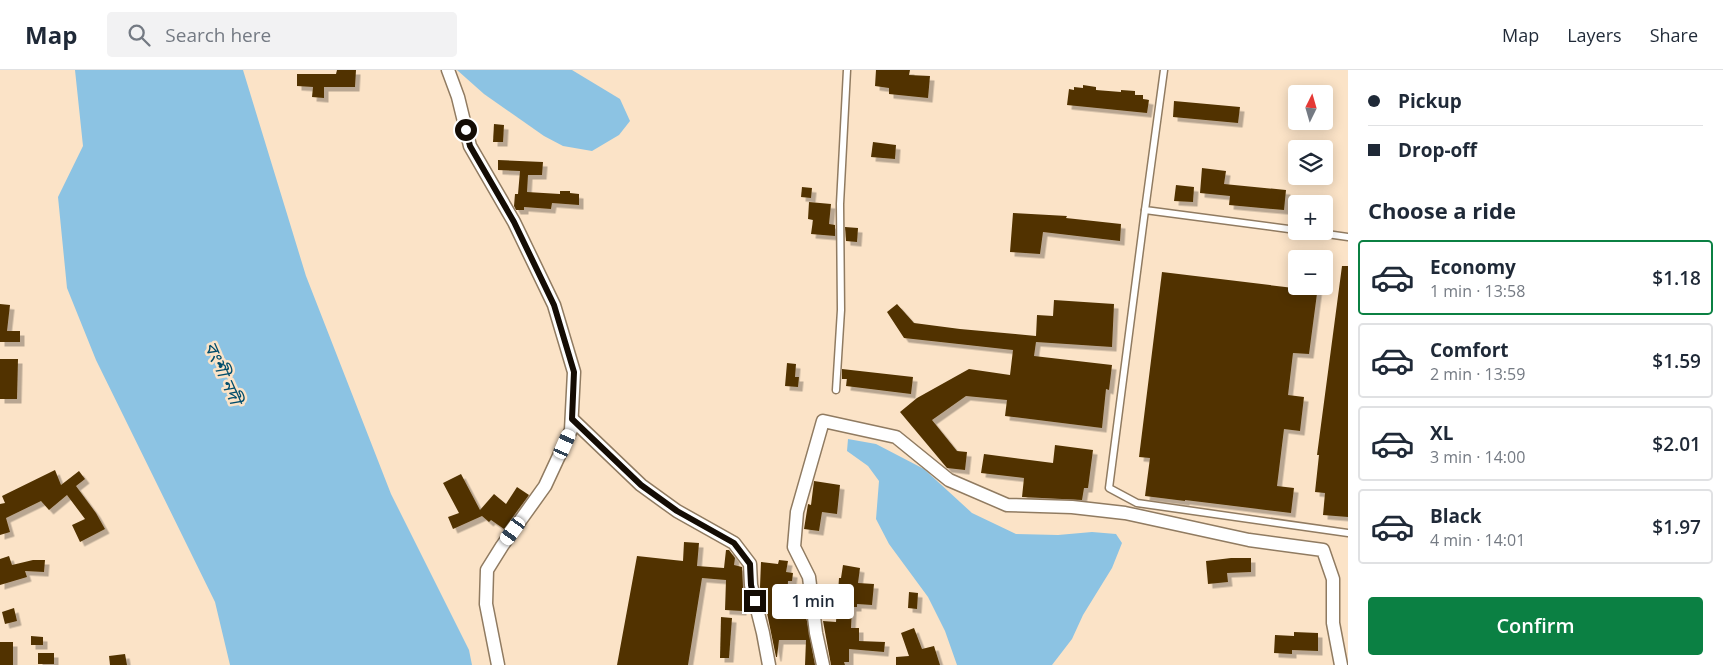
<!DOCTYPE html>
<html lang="en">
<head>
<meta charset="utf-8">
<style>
  :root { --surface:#fff; --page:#f2f2f3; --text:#1f2937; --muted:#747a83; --line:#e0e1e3; --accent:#0b8043 }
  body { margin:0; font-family:"Open Sans","Noto Sans Bengali",sans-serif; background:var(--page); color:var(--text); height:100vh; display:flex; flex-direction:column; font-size:19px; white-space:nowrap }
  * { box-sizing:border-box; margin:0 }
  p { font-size:16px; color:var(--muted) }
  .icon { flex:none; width:28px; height:28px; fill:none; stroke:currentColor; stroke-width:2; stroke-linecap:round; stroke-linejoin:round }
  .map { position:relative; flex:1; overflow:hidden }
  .details { display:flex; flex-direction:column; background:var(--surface); width:375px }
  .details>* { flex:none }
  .banner { display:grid; align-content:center; height:110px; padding:0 20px; background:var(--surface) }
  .needle { width:32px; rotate:5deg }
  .fabs { position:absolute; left:1288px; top:15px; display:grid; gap:10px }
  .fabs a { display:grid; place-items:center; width:45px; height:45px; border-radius:5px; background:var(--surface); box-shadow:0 2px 12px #0003; font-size:25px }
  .end { position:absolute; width:22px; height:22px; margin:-11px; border:6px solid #140c04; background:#fff; box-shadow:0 0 0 2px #fff }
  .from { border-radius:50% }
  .bubble { position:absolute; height:35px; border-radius:5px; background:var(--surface); box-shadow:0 2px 12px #0003; font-size:16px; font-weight:600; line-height:35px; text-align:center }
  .car { position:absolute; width:15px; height:30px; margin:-15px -8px; border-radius:6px; box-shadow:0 0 4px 1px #0007; background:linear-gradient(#fff 24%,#345 0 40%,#fff 0 76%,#345 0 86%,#fff 0) }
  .banner b { display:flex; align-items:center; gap:18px; height:48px; font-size:19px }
  .banner b+b { border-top:1px solid var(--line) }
  .banner i { width:12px; height:12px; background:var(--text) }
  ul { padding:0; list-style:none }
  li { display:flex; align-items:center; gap:15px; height:75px; margin:0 10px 8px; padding:0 10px; border:2px solid var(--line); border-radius:5px }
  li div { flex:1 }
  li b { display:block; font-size:19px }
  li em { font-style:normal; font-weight:600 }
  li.selected { border-color:var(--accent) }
  li>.icon { width:45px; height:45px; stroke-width:1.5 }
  h2 { padding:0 20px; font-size:22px; line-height:60px }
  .primary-button { display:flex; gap:10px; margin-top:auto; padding:10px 20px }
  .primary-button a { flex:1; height:58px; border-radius:5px; background:var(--accent); color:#fff; font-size:20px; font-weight:600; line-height:58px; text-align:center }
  header { display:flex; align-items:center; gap:30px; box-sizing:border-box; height:70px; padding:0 25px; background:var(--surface); border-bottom:1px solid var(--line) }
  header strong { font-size:24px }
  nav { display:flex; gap:28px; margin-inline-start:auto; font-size:18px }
  .search { width:350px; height:45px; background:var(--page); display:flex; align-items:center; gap:12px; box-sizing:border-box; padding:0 18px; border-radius:5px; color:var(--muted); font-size:19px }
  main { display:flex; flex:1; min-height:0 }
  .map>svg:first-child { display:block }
  .water { fill:#8cc3e3 }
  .building { fill:#513302; filter:url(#shadow) }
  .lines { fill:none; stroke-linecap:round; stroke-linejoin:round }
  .service-casing { stroke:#907b61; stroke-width:9 }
  .minor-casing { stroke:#907b61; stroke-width:15 }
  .service { stroke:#fff; stroke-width:6 }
  .minor { stroke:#fff; stroke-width:12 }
  .route { stroke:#140c04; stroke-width:6 }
  .labels { text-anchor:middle; stroke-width:5; stroke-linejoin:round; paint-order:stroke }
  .water-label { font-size:18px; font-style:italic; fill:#004c6b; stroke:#fbe3c7 }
</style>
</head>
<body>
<header>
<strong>Map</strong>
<div class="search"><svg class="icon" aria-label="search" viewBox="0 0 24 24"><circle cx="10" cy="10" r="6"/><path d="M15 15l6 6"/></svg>Search here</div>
<nav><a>Map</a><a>Layers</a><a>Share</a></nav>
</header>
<main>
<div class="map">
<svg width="1348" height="595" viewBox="0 0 1348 595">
  <defs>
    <filter id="shadow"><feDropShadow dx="4.5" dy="4.5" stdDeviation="0" flood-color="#0004"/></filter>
  </defs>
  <rect width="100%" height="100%" fill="#fbe3c7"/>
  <g class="water">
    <path d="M75 0H243L306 206 391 424 469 580 472 595H230L215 532 96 290 67 218 58 127 83 76Z"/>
    <path d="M457 0H572L620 29 630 51 619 65 592 81 563 76 544 66 484 24Z"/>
    <path d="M848 369 876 374 924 399 972 443 1016 464 1058 465 1092 462 1116 464 1122 473 1112 498 1083 545 1072 569 1052 595H957L945 561 928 527 889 474 876 449 879 411 868 396 847 381Z"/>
  </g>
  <g class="building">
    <path d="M337 0H356L355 17H324V28L312 27 313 17 297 16V4H336Z"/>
    <path d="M876 0H910L909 5 930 6 928 28 889 24V18L875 16Z"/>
    <path d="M1083 15 1096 17V20L1121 22V20L1135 21V25H1143V29L1149 30 1147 43 1067 35 1069 19 1074 20V17L1083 18Z"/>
    <path d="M1174 31 1240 37 1238 53 1173 47Z"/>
    <path d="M494 54 504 55 503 72H493Z"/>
    <path d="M873 72 896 75 895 89 871 87Z"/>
    <path d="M498 90 543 92 542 105H528L527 122 560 124V121H570V123L579 124V135L552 133 551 139 524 137V140H516L514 136 515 124H518L520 101 498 100Z"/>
    <path d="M1202 98 1226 101 1224 114 1286 120 1284 140 1229 135 1230 126 1200 123Z"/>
    <path d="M1176 115 1194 117 1193 132 1174 131Z"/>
    <path d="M802 117 812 118 811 128 801 127Z"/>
    <path d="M809 132 831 134 829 154 835 155V166L811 164 813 150 808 149Z"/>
    <path d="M1013 143 1067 146 1066 148 1121 154 1120 171 1043 162 1040 184 1010 182Z"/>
    <path d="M845 157 858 158 857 172 846 171Z"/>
    <path d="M1342 196H1348V447L1323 445 1325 423 1315 422 1319 385H1317Z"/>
    <path d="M1162 202 1302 219V216H1318L1309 284 1293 283 1288 325 1304 327 1300 361 1284 359 1277 416 1294 418 1291 443 1185 430V431L1145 426 1150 388 1139 387Z"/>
    <path d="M1054 230 1114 234 1112 277 1036 272 1034 286 1112 295 1109 320 1106 319 1102 358 1005 346 1007 330 966 326 932 350 957 381 967 382 965 400 947 398 900 342 917 328 969 299 1010 305 1013 280 904 268 887 242 897 234 914 253 960 259 1036 266 1037 245 1053 246Z"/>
    <path d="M0 234 10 235 7 261H20V272H0Z"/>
    <path d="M0 289H18L17 329H0Z"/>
    <path d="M787 293 796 294 795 307H799L798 317 785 316Z"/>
    <path d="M842 299 913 307 911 324 846 316 847 309H842Z"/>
    <path d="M1055 375 1093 380 1088 418H1084L1082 430 1022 427 1024 408 981 403 984 384 1053 393Z"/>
    <path d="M55 400 61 415 79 401 85 409 76 416 96 443 105 459 80 472 72 455 85 449 67 425 49 440 41 431 6 448 10 462 0 465V434L5 433 2 426Z"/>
    <path d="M461 404 480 440 494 424 506 434 517 417 529 425 504 459 491 450 489 452 482 446 453 459 448 447 459 443 443 413Z"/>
    <path d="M814 411 840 415 837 444 822 442 819 461 804 459 808 434 811 435Z"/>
    <path d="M684 472 699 473 697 496 724 498 726 480H729L735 488 734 495 742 497 743 517 742 541 725 540 726 510 702 508 688 595H617L637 486 683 491Z"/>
    <path d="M9 486 12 495 33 490H45L44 502 25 501 27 507 0 515V489Z"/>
    <path d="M1231 488H1251V502L1227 503 1228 512 1208 514 1206 491Z"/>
    <path d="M779 490 788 491 786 502 793 503 792 511H788L787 533H796L795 546H806L815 595H805L806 570H779L777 587H776L766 538 760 517 761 492 778 494Z"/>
    <path d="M843 495 860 498 858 513 874 514 872 535 857 534V537H852L851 558H859V571L885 572 884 582 849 579V592H844L845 595H831L823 551 836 552 839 508H841Z"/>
    <path d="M909 522 918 523 917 539 908 538Z"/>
    <path d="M14 538 17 551 5 554 2 542Z"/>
    <path d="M721 547 732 548 729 588H720Z"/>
    <path d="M914 558 922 579 934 576 940 595H896V587L909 586 901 563Z"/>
    <path d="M1294 562 1318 563V581L1292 580V584L1274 583 1275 565 1294 566Z"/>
    <path d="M31 566 43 567V575H31Z"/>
    <rect x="0" y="572" width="13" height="23"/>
    <rect x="38" y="583" width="16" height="11"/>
    <path d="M125 584 127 595H110L109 586Z"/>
  </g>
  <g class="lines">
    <g class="service-casing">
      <g id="service">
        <path d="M1164 0 1145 140 1296 160"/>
        <path d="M1145 140 1109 418 1137 433 1348 463"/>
        <path d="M1306 161 1348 167"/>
        <path d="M836 320 841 240 840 134 847 0"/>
      </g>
    </g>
    <g class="minor-casing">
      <g id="minor">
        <path d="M448 0 458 27 470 76 514 152 554 235 574 302 571 360 545 416 502 476 487 500 486 534 498 595"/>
        <path d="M572 349 641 415 677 441 734 473 750 494 751 515 763 563 769 595"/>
        <path d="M823 595 816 563 809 507 794 477 797 442 823 351 896 367 949 410 1007 435 1072 437 1125 443 1249 470 1323 480 1333 509V553L1341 595"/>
      </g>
    </g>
    <use href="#service" class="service"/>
    <use href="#minor" class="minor"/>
  </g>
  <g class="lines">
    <path class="route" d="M466 60 470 76 514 152 554 235 574 302 572 349 641 415 677 441 734 473 750 494 751 515 755 531"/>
  </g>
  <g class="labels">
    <g class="water-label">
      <text transform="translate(223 303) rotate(66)" y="6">বংশী নদী</text>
    </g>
  </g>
</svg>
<div class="fabs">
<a><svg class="needle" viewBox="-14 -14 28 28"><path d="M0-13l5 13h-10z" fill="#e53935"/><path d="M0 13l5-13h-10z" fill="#747a83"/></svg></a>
<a><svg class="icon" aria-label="layers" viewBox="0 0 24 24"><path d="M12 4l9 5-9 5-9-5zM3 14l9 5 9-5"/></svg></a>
<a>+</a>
<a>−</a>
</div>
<i class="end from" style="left:466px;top:60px"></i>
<i class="end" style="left:755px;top:531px"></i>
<div class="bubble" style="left:772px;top:514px;width:82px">1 min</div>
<i class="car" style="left:565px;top:374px;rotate:24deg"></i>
<i class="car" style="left:513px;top:461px;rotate:216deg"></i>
</div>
<section class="details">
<div class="banner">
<b><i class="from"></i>Pickup</b>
<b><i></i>Drop-off</b>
</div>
<h2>Choose a ride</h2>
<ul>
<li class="selected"><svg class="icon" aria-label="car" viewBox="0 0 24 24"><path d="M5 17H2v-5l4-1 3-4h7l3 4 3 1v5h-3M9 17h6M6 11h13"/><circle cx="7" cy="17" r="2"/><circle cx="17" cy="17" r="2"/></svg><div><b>Economy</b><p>1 min · 13:58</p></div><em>$1.18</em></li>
<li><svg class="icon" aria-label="car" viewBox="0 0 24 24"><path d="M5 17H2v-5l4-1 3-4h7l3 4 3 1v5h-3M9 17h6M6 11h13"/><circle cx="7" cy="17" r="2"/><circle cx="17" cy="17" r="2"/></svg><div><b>Comfort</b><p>2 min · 13:59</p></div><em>$1.59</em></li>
<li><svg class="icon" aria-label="car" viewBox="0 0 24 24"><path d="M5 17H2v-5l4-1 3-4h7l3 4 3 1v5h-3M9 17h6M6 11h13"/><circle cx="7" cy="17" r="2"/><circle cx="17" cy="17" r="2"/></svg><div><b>XL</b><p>3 min · 14:00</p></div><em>$2.01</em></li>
<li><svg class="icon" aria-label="car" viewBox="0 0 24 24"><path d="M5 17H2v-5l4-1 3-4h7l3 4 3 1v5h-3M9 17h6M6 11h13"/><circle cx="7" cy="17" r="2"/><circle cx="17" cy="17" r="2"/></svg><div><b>Black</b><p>4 min · 14:01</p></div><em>$1.97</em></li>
</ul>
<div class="primary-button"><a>Confirm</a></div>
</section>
</main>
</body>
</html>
